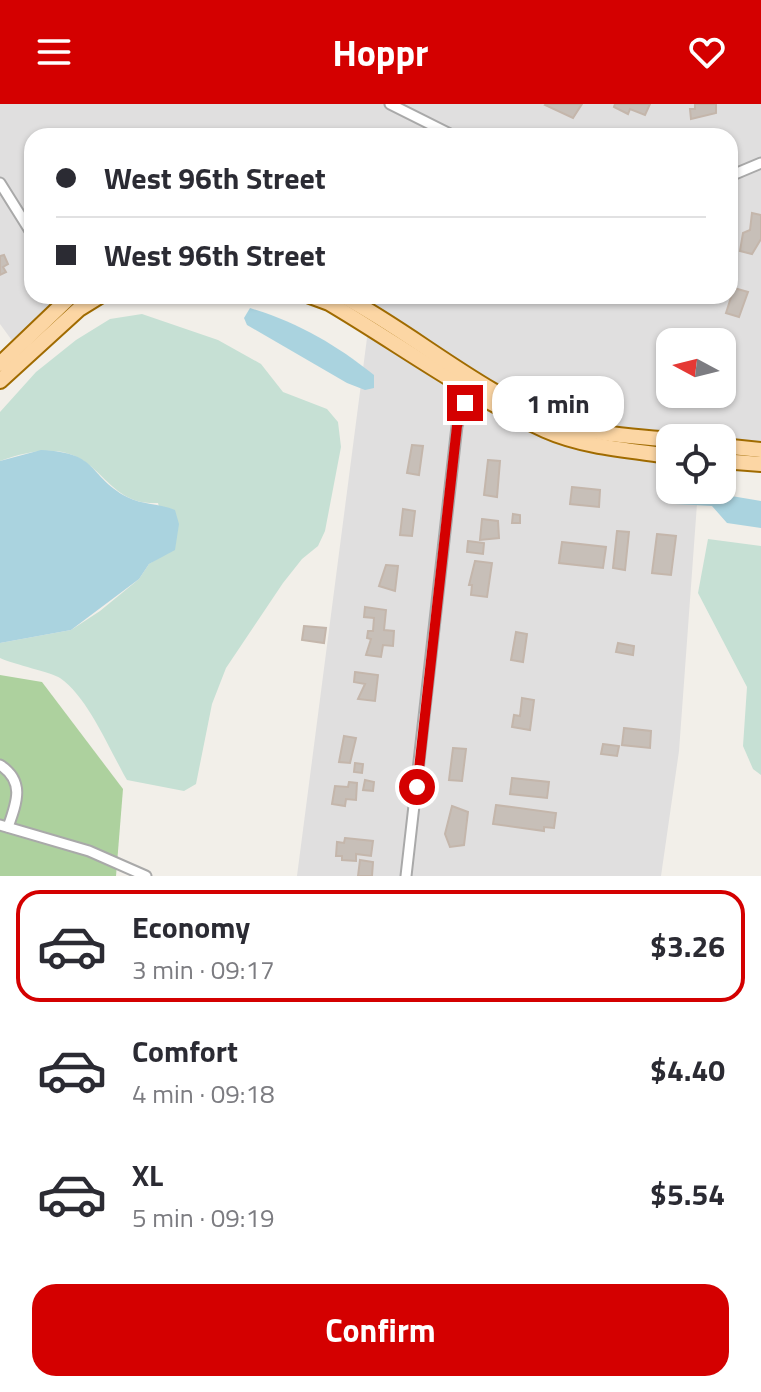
<!DOCTYPE html>
<html lang="en">
<head>
<meta charset="utf-8">
<style>
  :root { --surface:#fff; --page:#f7f7f7; --text:#2b2b33; --muted:#7c7c81; --line:#e1e1e2; --accent:#d40000 }
  body { margin:0; font-family:"Titillium Web",sans-serif; background:var(--page); color:var(--text); height:100vh; display:flex; flex-direction:column; font-size:30px; white-space:nowrap }
  * { box-sizing:border-box; margin:0 }
  p { font-size:26px; color:var(--muted) }
  .icon { flex:none; width:44px; height:44px; fill:none; stroke:currentColor; stroke-width:2; stroke-linecap:round; stroke-linejoin:round }
  .map { position:relative; height:772px; overflow:hidden }
  .details { display:flex; flex-direction:column; background:var(--surface); flex:1 }
  .details>* { flex:none }
  .top-card { position:absolute; left:24px; top:24px; width:714px; height:176px; border-radius:24px; box-shadow:0 2px 6px #0004; display:grid; align-content:center; height:176px; padding:0 32px; background:var(--surface) }
  .needle { width:52px; rotate:277deg }
  .fabs { position:absolute; left:656px; top:224px; display:grid; gap:16px }
  .fabs a { display:grid; place-items:center; width:80px; height:80px; border-radius:16px; background:var(--surface); box-shadow:0 2px 6px #0004; font-size:40px }
  .end { position:absolute; width:36px; height:36px; margin:-18px; border:10px solid #d40000; background:#fff; box-shadow:0 0 0 4px #fff }
  .from { border-radius:50% }
  .bubble { position:absolute; height:56px; border-radius:24px; background:var(--surface); box-shadow:0 2px 6px #0004; font-size:26px; font-weight:700; line-height:56px; text-align:center }
  .top-card b { display:flex; align-items:center; gap:28px; height:76px; font-size:30px }
  .top-card b+b { border-top:2px solid var(--line) }
  .top-card i { width:20px; height:20px; background:var(--text) }
  ul { padding:14px 0 0; list-style:none }
  li { display:flex; align-items:center; gap:24px; height:112px; margin:0 16px 12px; padding:0 16px; border:4px solid transparent; border-radius:24px }
  li div { flex:1 }
  li b { display:block; font-size:30px }
  li em { font-style:normal; font-weight:700 }
  li.on { border-color:var(--accent) }
  li>.icon { width:72px; height:72px; stroke-width:1.5 }
  .primary-button { display:flex; gap:16px; margin-top:auto; padding:16px 32px }
  .primary-button a { flex:1; height:92px; border-radius:24px; background:var(--accent); color:#fff; font-size:32px; font-weight:700; line-height:92px; text-align:center }
  header { display:flex; justify-content:space-between; align-items:center; height:104px; padding:0 32px; background:var(--accent); color:#fff; font-size:36px; font-weight:700 }
  .map>svg:first-child { display:block }
  .residential { fill:#e0dfdf; fill-rule:evenodd }
  .forest { fill:#add19e }
  .wetland { fill:#c6e0d4 }
  .water { fill:#aad3df }
  .building { fill:#c7bfb8; stroke:#c4b6ab; stroke-width:2 }
  .lines { fill:none; stroke-linecap:round; stroke-linejoin:round }
  .street-casing { stroke:#a9a9a9; stroke-width:13 }
  .primary-casing { stroke:#a06b00; stroke-width:18 }
  .street { stroke:#fff; stroke-width:9 }
  .primary { stroke:#fcd6a4; stroke-width:14 }
  .route { stroke:#d40000; stroke-width:10 }
</style>
</head>
<body>
<header><svg class="icon" aria-label="menu" viewBox="0 0 24 24"><path d="M4 6h16M4 12h16M4 18h16"/></svg>Hoppr<svg class="icon" aria-label="heart" viewBox="0 0 24 24"><path d="M12 20l-8-8c-3-5 5-10 8-4 3-6 11-1 8 4z"/></svg></header>
<div class="map">
<svg width="761" height="772" viewBox="0 0 761 772">
  <rect width="100%" height="100%" fill="#f2efe9"/>
  <g class="residential">
    <path d="M0 0H761V346L722 342V334L603 329 527 303 343 192H730V32H32V192H62L16 242 0 220ZM670 238H722V290H670Z"/>
    <path d="M372 225 524 315 670 351V386H698L679 647 661 772H297L367 234Z"/>
  </g>
  <path class="forest" d="M0 571 42 578 123 685 116 772H0Z"/>
  <g class="wetland">
    <path d="M142 210 218 236 261 260 283 288 327 305 338 318 341 343 325 427 318 442 302 455 283 479 226 564 212 600 196 680 184 687 127 676C110 647 88 593 60 574 53 569 13 560 0 554V539L71 526 100 507 139 475 149 460 171 446 158 399C91 402 106 318 0 357V308L36 268 76 236 110 215Z"/>
    <path d="M708 435 761 442V671L753 665 743 642 747 583 698 489Z"/>
  </g>
  <g class="water">
    <path d="M250 204C299 219 335 240 374 271V284L365 286 347 279 247 221 244 214Z"/>
    <path d="M41 346C101 349 86 371 127 393 142 401 159 399 175 406L179 420 175 446 149 460 139 475 71 526 0 539V357Z"/>
    <path d="M670 382V386H696L761 397V424L727 419 712 402 675 400 666 392Z"/>
  </g>
  <g class="building">
    <path d="M582 0 573 14 545 1 546 0Z"/>
    <path d="M615 0H650L645 11 630 5 628 10 614 3Z"/>
    <path d="M695 0H716V9L691 15 690 5H695Z"/>
    <path d="M752 109 761 111V135L752 150 740 147 743 129 750 126Z"/>
    <path d="M4 151 8 160 3 163 6 168 0 171V152Z"/>
    <path d="M734 184 748 188 739 213 726 209Z"/>
    <path d="M412 341 423 342 419 371 407 369Z"/>
    <path d="M488 356 500 357 497 393 484 391Z"/>
    <path d="M572 383 600 386 599 403 570 400Z"/>
    <path d="M403 405 415 407 412 432 400 431Z"/>
    <path d="M513 410 520 411V419H512Z"/>
    <path d="M482 415 498 417 499 434 480 436Z"/>
    <path d="M617 427 629 428 625 466 613 464Z"/>
    <path d="M657 430 676 432 671 471 652 469Z"/>
    <path d="M468 437 484 439 483 450 467 448Z"/>
    <path d="M562 438 606 443 603 464 559 459Z"/>
    <path d="M475 457 492 459 487 493 471 491 472 481H469Z"/>
    <path d="M386 461 398 462 395 487 379 482Z"/>
    <path d="M365 503 386 506 384 526 394 527 393 542 383 541 381 553 366 551 371 535 367 534 368 527H373L374 514 364 513Z"/>
    <path d="M304 522 326 524 324 539 302 536Z"/>
    <path d="M516 528 527 530 523 558 511 556Z"/>
    <path d="M618 539 634 542 633 551 616 548Z"/>
    <path d="M355 568 378 571 375 597 358 595 365 580 354 578Z"/>
    <path d="M522 594 534 596 530 626 512 623 514 611 520 612Z"/>
    <path d="M624 624 651 627 650 644 622 641Z"/>
    <path d="M344 632 356 634 350 659 339 658Z"/>
    <path d="M603 640 619 642 617 652 601 650Z"/>
    <path d="M453 644 466 645 462 677 449 676Z"/>
    <path d="M355 659 363 660 362 669 354 668Z"/>
    <path d="M512 674 549 678 547 694 510 690Z"/>
    <path d="M365 676 374 678 373 687 363 686Z"/>
    <path d="M349 678 357 679 356 696 346 695 345 702 332 700 335 682 348 683Z"/>
    <path d="M496 701 556 709 554 724 544 723V727L493 720Z"/>
    <path d="M452 702 468 708 464 741 450 743 445 730Z"/>
    <path d="M345 734 373 737 371 752 356 750V757L342 756V752H336L337 738 344 739Z"/>
    <path d="M360 756 373 758 372 772H358Z"/>
  </g>
  <g class="lines">
    <g class="street-casing">
      <g id="street">
        <path d="M390 0 454 32"/>
        <path d="M730 72 761 59"/>
        <path d="M0 79 32 130"/>
        <path d="M0 661C25 677 17 698 8 723"/>
        <path d="M0 721 89 747 146 772"/>
        <path d="M406 772 457 322 470 285"/>
      </g>
    </g>
    <g class="primary-casing">
      <g id="primary">
        <path d="M310 192 329 199C400 241 469 292 545 326 583 343 629 346 670 352"/>
        <path d="M343 192C416 231 482 291 561 319 595 331 634 332 670 336"/>
        <path d="M0 260 71 192"/>
        <path d="M0 277 79 205 100 192"/>
        <path d="M722 342 761 346"/>
        <path d="M722 357 761 360"/>
      </g>
    </g>
    <use href="#street" class="street"/>
    <use href="#primary" class="primary"/>
  </g>
  <g class="lines">
    <path class="route" d="M417 683 457 322 465 299"/>
  </g>
</svg>
<div class="fabs">
<a><svg class="needle" viewBox="-14 -14 28 28"><path d="M0-13l5 13h-10z" fill="#e53935"/><path d="M0 13l5-13h-10z" fill="#7c7c81"/></svg></a>
<a><svg class="icon" aria-label="locate" viewBox="0 0 24 24"><circle cx="12" cy="12" r="6"/><path d="M12 2v4M12 18v4M2 12h4M18 12h4"/></svg></a>
</div>
<i class="end from" style="left:417px;top:683px"></i>
<i class="end" style="left:465px;top:299px"></i>
<div class="bubble" style="left:492px;top:272px;width:132px">1 min</div>
<div class="top-card">
<b><i class="from"></i>West 96th Street</b>
<b><i></i>West 96th Street</b>
</div>
</div>
<section class="details">
<ul>
<li class="on"><svg class="icon" aria-label="car" viewBox="0 0 24 24"><path d="M5 17H2v-5l4-1 3-4h7l3 4 3 1v5h-3M9 17h6M6 11h13"/><circle cx="7" cy="17" r="2"/><circle cx="17" cy="17" r="2"/></svg><div><b>Economy</b><p>3 min · 09:17</p></div><em>$3.26</em></li>
<li><svg class="icon" aria-label="car" viewBox="0 0 24 24"><path d="M5 17H2v-5l4-1 3-4h7l3 4 3 1v5h-3M9 17h6M6 11h13"/><circle cx="7" cy="17" r="2"/><circle cx="17" cy="17" r="2"/></svg><div><b>Comfort</b><p>4 min · 09:18</p></div><em>$4.40</em></li>
<li><svg class="icon" aria-label="car" viewBox="0 0 24 24"><path d="M5 17H2v-5l4-1 3-4h7l3 4 3 1v5h-3M9 17h6M6 11h13"/><circle cx="7" cy="17" r="2"/><circle cx="17" cy="17" r="2"/></svg><div><b>XL</b><p>5 min · 09:19</p></div><em>$5.54</em></li>
</ul>
<div class="primary-button"><a>Confirm</a></div>
</section>
</body>
</html>
